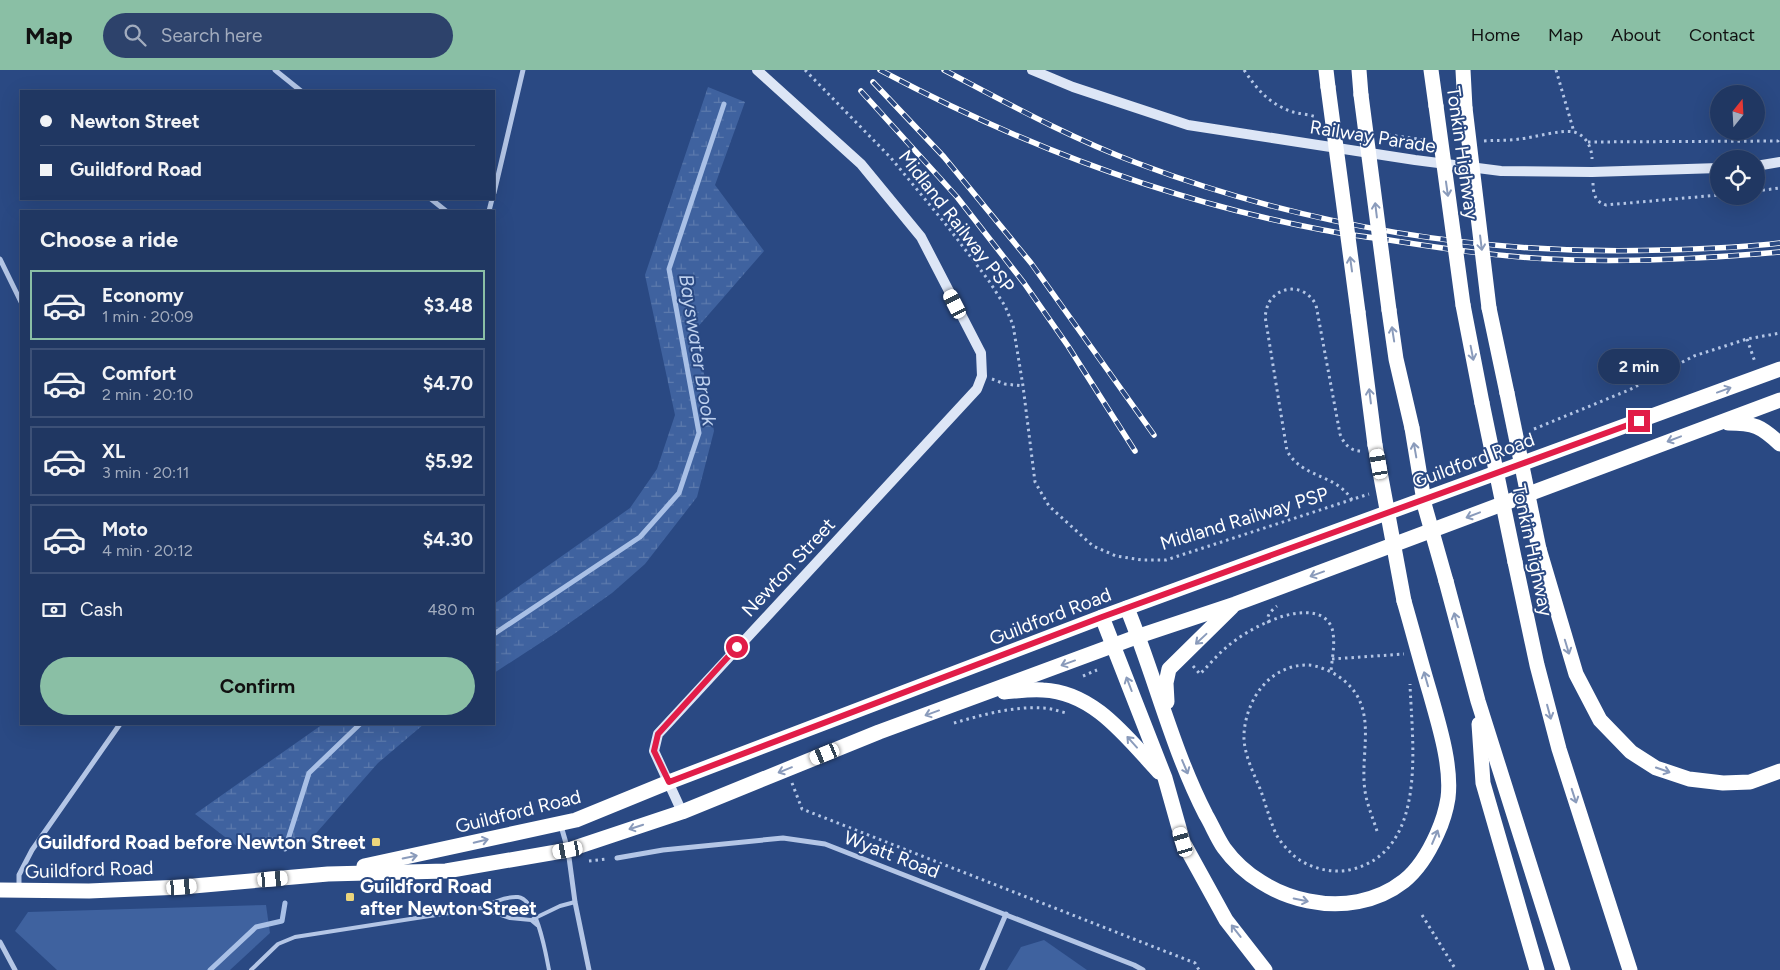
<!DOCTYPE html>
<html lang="en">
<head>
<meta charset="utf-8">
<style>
  :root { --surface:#203762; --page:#2d426b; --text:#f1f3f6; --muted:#a2acbe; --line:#3d5177; --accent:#8abfa5 }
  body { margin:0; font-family:Figtree,sans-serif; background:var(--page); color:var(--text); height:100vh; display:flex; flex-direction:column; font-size:19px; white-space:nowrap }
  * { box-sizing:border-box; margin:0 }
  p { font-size:16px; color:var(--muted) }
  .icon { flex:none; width:28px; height:28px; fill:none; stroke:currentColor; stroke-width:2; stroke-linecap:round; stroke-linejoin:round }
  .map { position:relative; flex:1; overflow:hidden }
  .drawer { position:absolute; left:20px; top:140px; width:475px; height:515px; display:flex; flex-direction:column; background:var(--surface); border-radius:0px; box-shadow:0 5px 20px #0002,0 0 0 1px var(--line) }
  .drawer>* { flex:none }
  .banner { position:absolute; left:20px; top:20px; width:475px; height:110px; border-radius:0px; box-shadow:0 5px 20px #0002,0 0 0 1px var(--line); display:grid; align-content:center; height:110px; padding:0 20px; background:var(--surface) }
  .needle { width:32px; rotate:18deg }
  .fabs { position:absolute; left:1710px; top:15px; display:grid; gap:10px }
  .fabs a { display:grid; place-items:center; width:55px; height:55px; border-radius:50%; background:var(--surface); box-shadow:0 5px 20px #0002,0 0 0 1px var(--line); font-size:25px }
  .end { position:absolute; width:22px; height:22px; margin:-11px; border:6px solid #e11d48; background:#fff; box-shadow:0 0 0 2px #fff }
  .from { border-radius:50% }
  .bubble { position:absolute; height:35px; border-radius:18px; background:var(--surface); box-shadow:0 5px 20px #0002,0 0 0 1px var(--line); font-size:16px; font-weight:700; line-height:35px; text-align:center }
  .car { position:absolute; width:15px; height:30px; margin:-15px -8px; border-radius:6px; box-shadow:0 0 4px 1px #0007; background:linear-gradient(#fff 24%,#345 0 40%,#fff 0 76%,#345 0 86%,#fff 0) }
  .banner b { display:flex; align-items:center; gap:18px; height:48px; font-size:19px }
  .banner b+b { border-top:1px solid var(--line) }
  .banner i { width:12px; height:12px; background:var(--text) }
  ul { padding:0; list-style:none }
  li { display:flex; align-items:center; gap:15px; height:70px; margin:0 10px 8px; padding:0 10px; border:2px solid var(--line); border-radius:0px }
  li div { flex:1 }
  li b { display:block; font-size:19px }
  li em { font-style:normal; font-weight:700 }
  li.current { border-color:var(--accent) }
  li>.icon { width:45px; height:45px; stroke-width:1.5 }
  h2 { padding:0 20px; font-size:22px; line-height:60px }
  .pay { display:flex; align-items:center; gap:12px; height:55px; padding:0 20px; font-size:19px }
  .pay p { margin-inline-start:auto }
  .primary-button { display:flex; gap:10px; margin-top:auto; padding:10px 20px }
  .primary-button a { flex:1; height:58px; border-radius:30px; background:var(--accent); color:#111; font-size:20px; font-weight:700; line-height:58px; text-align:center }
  header { display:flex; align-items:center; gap:30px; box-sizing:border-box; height:70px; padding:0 25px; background:var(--accent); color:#111 }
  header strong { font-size:24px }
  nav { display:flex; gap:28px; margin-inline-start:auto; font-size:18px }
  .search { width:350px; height:45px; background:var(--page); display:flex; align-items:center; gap:12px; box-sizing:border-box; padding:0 18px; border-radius:28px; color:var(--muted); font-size:19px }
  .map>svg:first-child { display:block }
  .green { fill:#3f629f }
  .wetland { fill:url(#wetland-marsh) }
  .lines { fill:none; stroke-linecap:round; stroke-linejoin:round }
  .stream { stroke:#a9c0e6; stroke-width:5 }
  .path { stroke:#b4c6e6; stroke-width:3; stroke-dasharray:2.5 4; stroke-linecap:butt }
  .lane { stroke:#b4c6e6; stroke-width:4 }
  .street { stroke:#b4c6e6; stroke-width:5 }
  .secondary { stroke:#dde6f6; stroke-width:10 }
  .highway { stroke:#fff; stroke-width:15 }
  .rail-casing { stroke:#fff; stroke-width:5.5 }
  .rail { stroke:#2a4983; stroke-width:4; stroke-dasharray:11; stroke-linecap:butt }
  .highway-bridge { stroke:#fff; stroke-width:15 }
  .oneway { stroke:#8a9bbb }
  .route { stroke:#e11d48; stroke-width:6 }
  .poi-dot { fill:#ecd57c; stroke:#2a4983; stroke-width:2 }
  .labels { text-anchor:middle; stroke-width:4; stroke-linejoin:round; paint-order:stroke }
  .street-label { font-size:19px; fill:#fff; stroke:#2a4983 }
  .poi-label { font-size:19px; font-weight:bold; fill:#fff; stroke:#2a4983; text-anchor:end }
  .water-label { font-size:20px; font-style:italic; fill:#bfd1ee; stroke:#2a4983 }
</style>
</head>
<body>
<header>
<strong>Map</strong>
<div class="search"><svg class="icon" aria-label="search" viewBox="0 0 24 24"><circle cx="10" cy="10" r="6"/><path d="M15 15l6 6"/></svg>Search here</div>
<nav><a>Home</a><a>Map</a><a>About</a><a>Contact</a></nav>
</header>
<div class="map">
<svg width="1780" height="900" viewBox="0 0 1780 900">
  <defs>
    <pattern id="wetland-marsh" width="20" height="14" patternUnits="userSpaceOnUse" patternTransform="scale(1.25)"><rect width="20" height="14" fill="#3f629f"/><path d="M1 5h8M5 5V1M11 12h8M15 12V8" fill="none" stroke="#5c7aad"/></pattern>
  </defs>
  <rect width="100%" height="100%" fill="#2a4983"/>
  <g class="green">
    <path d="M266 835 270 863 230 900H57L15 861 28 842Z"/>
    <path d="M1044 870 1087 900H1007L1021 877Z"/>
  </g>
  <g class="wetland">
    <path d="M708 17 745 32 715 115 764 181 696 259 714 361 697 427 645 494 612 523 554 564 494 603V534L630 438 657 399 675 345 645 205Z"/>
    <path d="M323 654H424L378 693 303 778 242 780 195 744Z"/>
  </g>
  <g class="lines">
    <g class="stream">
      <path d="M494 564 640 467 679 423 699 363 669 199 724 34"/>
      <path d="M285 779 309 703 360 654"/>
      <path d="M210 900 256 857 282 851 285 833"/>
    </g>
    <g class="path">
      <path d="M805 0 891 88 948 157 989 211 1005 236 1013 255 1023 316 1035 412 1049 436 1093 476 1116 486 1142 490H1166L1369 424"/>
      <path d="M1244 0C1257 19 1267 32 1290 41 1298 44 1308 44 1316 47"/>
      <path d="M1556 0 1574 62"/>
      <path d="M1382 64 1425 70"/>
      <path d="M1484 71C1496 70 1507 71 1519 69 1533 68 1562 59 1574 62 1586 65 1592 78 1592 89"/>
      <path d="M1588 72 1778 71 1780 68"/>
      <path d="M1593 113C1593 123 1595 132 1606 135L1719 125"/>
      <path d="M1756 121 1780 118"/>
      <path d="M1747 269 1755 292"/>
      <path d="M992 309 1005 314 1023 316"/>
      <path d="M1534 359 1629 320 1694 286 1747 269 1780 263"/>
      <path d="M1352 430C1335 403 1303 409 1287 381L1265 246C1266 242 1267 237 1268 234 1280 213 1306 215 1316 235L1340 364C1344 374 1350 381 1361 381"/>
      <path d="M1269 553C1265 546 1272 540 1277 536"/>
      <path d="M1332 589 1404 584"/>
      <path d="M1193 596 1200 604C1209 595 1218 584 1228 576 1248 559 1290 537 1316 544 1325 546 1332 554 1333 563 1335 575 1332 589 1331 601"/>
      <path d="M1083 606 1097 600"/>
      <path d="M954 653C982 645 1013 636 1043 638 1050 638 1058 641 1066 643"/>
      <path d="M792 713 802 739 1195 893 1199 900"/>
      <path d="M1377 761C1373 748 1367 735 1365 721 1359 680 1381 635 1338 606 1330 601 1317 595 1307 595 1270 595 1246 629 1244 664 1243 683 1254 704 1261 721 1266 736 1270 750 1276 764 1279 770 1285 777 1290 782 1304 797 1330 804 1349 800 1429 783 1412 674 1410 614"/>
      <path d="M589 791 607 789"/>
      <path d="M1422 845 1456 900"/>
    </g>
    <g class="lane">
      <path d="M481 838 510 848 531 850 537 855"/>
      <path d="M533 849 560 836 575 832"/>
      <path d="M251 900 278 874 295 867 481 838C491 833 506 826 518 827 537 829 546 885 549 900"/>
    </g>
    <g class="street">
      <path d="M275 0 301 21"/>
      <path d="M494 123 523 0"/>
      <path d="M431 129 446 141"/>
      <path d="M489 141 492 129"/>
      <path d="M0 189 21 232"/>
      <path d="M561 756 568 780 575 832 589 900"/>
      <path d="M617 788 663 780 783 768 825 774 1134 895 1143 900"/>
      <path d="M19 817V805L32 780 120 654"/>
      <path d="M0 872 15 900"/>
      <path d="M982 900 1006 844"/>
    </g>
    <g class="secondary">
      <path d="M1032 0 1073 17 1188 55 1415 90 1501 101 1592 102 1719 98"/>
      <path d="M1756 96 1780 92"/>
      <path d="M682 742 654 681 658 664 977 319 982 306 981 283 921 167 861 94 757 0"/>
    </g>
    <g class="highway">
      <path d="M1326 0 1328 17"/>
      <path d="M1359 0 1361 25"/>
      <path d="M1431 0 1436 36"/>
      <path d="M1463 0 1465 38"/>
      <path d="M1463 235 1482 333"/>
      <path d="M1489 238 1507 323"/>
      <path d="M1389 240 1396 289 1412 358"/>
      <path d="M1358 242 1375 375"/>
      <path d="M1728 353C1754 353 1761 356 1780 374"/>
      <path d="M1539 479 1576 604 1600 650 1631 682 1656 698 1689 709 1723 713 1750 712 1780 701"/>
      <path d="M1515 492 1537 595 1559 679 1630 900"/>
      <path d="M1446 511 1478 631 1563 900"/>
      <path d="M1127 538C1155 606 1172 679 1206 745 1212 755 1217 768 1224 778 1263 832 1349 854 1404 811 1419 799 1429 782 1437 764 1442 753 1446 741 1448 728 1452 696 1439 655 1430 623 1421 593 1413 562 1404 531"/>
      <path d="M1102 547 1165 708 1183 772 1226 850 1265 900"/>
      <path d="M1004 622C1017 621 1030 619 1043 620 1094 622 1127 668 1159 702"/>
      <path d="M1167 632 1166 613 1169 599 1232 537"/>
      <path d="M1479 654 1483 713 1537 900"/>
      <path d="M364 796 576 750 669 712 1102 547 1780 299"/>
      <path d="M0 820 89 821 182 817 328 804 446 801 568 780 682 742 879 662 1139 566 1235 534 1780 330"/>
    </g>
    <g class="rail-casing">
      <g id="rail">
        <path d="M880 0C1019 74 1169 131 1323 160 1349 165 1376 168 1402 172 1459 181 1517 189 1574 190 1643 192 1712 188 1780 182"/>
        <path d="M944 0C1007 33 1070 68 1137 93 1304 156 1484 186 1663 180 1702 179 1741 178 1780 173"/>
        <path d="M873 12 944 87 1031 193 1154 365"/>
        <path d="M861 21 957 127 1024 213 1068 276 1135 381"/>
      </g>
    </g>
    <use href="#rail" class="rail"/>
    <g class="highway-bridge">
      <path d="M1328 17 1358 242"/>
      <path d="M1361 25 1389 240"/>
      <path d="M1436 36 1463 235"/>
      <path d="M1465 38 1489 238"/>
      <path d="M1507 323 1539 479"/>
      <path d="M1482 333 1515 492"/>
      <path d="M1412 358 1425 437 1446 511"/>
      <path d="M1375 375 1404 531"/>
    </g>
  </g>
  <defs><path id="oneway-shaft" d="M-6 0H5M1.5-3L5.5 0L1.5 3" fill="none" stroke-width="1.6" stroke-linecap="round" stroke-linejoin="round" transform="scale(1.25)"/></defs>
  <g class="oneway">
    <use href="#oneway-shaft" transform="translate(1447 119) rotate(82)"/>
    <use href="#oneway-shaft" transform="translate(1376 140) rotate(-97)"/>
    <use href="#oneway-shaft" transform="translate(1481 173) rotate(83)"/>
    <use href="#oneway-shaft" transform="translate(1351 194) rotate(-98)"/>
    <use href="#oneway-shaft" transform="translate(1393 264) rotate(-99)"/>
    <use href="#oneway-shaft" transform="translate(1472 283) rotate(79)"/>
    <use href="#oneway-shaft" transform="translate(1724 320) rotate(-20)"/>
    <use href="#oneway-shaft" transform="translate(1370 326) rotate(-97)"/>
    <use href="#oneway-shaft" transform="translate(1674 369) rotate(159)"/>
    <use href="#oneway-shaft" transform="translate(1415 380) rotate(-100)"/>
    <use href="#oneway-shaft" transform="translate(1473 445) rotate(159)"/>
    <use href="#oneway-shaft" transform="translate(1317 504) rotate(160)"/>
    <use href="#oneway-shaft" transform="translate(1456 550) rotate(-105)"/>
    <use href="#oneway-shaft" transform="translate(1201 569) rotate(137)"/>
    <use href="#oneway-shaft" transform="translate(1567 577) rotate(73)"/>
    <use href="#oneway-shaft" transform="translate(1068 593) rotate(160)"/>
    <use href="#oneway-shaft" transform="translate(1426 609) rotate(-106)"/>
    <use href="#oneway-shaft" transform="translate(1129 614) rotate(-111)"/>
    <use href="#oneway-shaft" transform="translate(1549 642) rotate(75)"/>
    <use href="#oneway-shaft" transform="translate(932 643) rotate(160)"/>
    <use href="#oneway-shaft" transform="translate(1132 672) rotate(-132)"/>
    <use href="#oneway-shaft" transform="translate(1185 697) rotate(67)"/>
    <use href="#oneway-shaft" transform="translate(785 700) rotate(158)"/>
    <use href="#oneway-shaft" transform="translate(1663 700) rotate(19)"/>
    <use href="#oneway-shaft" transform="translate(1574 726) rotate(72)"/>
    <use href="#oneway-shaft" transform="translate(636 757) rotate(162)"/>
    <use href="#oneway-shaft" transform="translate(1435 767) rotate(-67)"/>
    <use href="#oneway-shaft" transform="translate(481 771) rotate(-13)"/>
    <use href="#oneway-shaft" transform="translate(410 787) rotate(-12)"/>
    <use href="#oneway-shaft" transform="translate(1301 830) rotate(12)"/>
    <use href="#oneway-shaft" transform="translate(1236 861) rotate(-128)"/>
  </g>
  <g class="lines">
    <path class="route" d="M737 577 658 664 654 681 669 712 1102 547 1639 351"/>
  </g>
  <g class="poi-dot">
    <rect x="371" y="767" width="10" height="10" rx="2.5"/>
    <rect x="345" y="822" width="10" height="10" rx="2.5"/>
  </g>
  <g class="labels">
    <g class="street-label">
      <text transform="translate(1373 66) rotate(9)" y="7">Railway Parade</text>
      <text transform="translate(1463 83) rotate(82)" y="7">Tonkin Highway</text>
      <text transform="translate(957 151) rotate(52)" y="7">Midland Railway PSP</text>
      <text transform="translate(1473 390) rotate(-20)" y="7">Guildford Road</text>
      <text transform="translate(1244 448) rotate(-17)" y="7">Midland Railway PSP</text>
      <text transform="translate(1533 480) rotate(78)" y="7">Tonkin Highway</text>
      <text transform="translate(788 497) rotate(-47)" y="7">Newton Street</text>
      <text transform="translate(1050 546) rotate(-21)" y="7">Guildford Road</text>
      <text transform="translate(518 741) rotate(-14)" y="7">Guildford Road</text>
      <text transform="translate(892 784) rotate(21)" y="7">Wyatt Road</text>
      <text transform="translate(89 799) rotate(-2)" y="7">Guildford Road</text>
    </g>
    <g class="poi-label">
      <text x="366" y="779">Guildford Road before Newton Street</text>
      <text x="360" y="823" text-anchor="start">Guildford Road<tspan x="360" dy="22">after Newton Street</tspan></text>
    </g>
    <g class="water-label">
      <text transform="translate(698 280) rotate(81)" y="7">Bayswater Brook</text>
    </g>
  </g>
</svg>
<div class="fabs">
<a><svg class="needle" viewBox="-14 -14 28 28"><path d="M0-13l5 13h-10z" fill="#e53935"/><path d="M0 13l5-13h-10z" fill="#a2acbe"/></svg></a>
<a><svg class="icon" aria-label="locate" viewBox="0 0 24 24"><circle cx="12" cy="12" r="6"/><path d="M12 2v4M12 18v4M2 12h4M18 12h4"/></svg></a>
</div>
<i class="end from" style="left:737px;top:577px"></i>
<i class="end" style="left:1639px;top:351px"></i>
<div class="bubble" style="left:1598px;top:279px;width:82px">2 min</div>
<i class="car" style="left:955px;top:234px;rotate:333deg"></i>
<i class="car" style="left:1379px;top:394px;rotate:350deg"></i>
<i class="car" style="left:825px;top:684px;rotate:248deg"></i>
<i class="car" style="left:1183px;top:772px;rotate:343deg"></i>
<i class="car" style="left:568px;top:780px;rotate:260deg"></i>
<i class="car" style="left:273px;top:809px;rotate:85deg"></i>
<i class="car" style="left:182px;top:817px;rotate:85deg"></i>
<div class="banner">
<b><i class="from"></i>Newton Street</b>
<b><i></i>Guildford Road</b>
</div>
<section class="drawer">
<h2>Choose a ride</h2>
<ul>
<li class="current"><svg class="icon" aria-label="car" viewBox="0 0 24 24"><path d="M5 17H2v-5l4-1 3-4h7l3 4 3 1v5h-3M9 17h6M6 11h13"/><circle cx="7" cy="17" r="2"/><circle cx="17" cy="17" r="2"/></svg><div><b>Economy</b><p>1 min · 20:09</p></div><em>$3.48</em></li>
<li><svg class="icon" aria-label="car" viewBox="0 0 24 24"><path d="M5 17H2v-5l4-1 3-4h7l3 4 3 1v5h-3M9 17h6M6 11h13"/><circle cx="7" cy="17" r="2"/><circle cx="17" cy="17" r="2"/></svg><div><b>Comfort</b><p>2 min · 20:10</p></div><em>$4.70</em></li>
<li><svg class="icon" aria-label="car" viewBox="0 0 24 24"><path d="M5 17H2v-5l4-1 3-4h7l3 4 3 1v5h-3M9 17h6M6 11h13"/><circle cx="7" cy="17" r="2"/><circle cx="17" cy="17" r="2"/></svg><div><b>XL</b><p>3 min · 20:11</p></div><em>$5.92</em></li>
<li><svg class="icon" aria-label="car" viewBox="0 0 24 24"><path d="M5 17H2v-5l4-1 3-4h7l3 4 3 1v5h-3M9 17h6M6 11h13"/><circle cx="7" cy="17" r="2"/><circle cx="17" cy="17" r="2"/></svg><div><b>Moto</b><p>4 min · 20:12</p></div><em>$4.30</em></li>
</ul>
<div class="pay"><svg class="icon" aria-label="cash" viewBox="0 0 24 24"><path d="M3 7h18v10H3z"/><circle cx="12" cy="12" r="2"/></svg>Cash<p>480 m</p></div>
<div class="primary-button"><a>Confirm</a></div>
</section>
</div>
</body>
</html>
